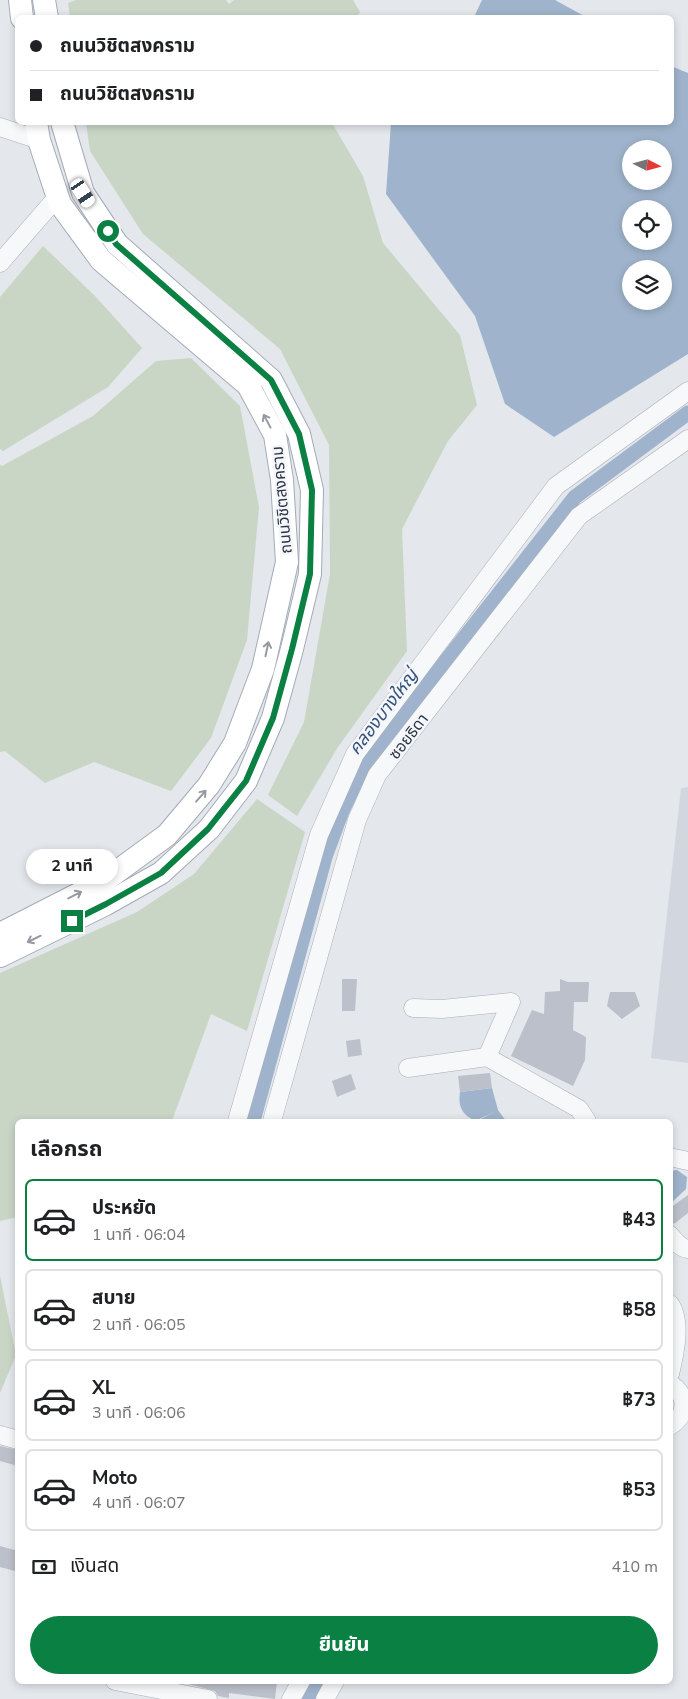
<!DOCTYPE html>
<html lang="th">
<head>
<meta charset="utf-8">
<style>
  :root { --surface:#fff; --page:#f2f2f2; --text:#202124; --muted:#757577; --line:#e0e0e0; --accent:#0b8043 }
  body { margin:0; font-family:"Nunito Sans","Noto Sans Thai",sans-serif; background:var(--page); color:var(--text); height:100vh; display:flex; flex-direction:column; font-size:19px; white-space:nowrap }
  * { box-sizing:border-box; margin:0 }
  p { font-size:16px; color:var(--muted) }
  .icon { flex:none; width:28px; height:28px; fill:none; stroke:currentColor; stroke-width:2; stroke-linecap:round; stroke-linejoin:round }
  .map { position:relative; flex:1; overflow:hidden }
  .panel { position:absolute; left:15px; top:1119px; width:658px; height:565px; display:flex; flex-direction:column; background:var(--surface); border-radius:8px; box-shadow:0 2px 8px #0003 }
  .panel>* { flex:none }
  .hud { position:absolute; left:15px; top:15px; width:659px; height:110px; border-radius:8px; box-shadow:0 2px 8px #0003; display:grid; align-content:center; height:110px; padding:0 15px; background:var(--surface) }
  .needle { width:32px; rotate:96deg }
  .tools { position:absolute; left:622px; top:140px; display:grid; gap:10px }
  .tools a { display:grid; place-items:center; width:50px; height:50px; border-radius:50%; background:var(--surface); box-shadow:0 2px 8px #0003; font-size:25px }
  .end { position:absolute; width:22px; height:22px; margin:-11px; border:6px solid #0b8043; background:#fff; box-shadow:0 0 0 2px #fff }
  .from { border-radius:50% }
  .bubble { position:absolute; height:35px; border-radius:18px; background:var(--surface); box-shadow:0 2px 8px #0003; font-size:16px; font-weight:700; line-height:35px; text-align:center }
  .car { position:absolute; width:15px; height:30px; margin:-15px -8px; border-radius:6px; box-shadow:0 0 4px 1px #0007; background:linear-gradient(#fff 24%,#345 0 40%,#fff 0 76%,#345 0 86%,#fff 0) }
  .hud b { display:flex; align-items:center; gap:18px; height:48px; font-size:19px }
  .hud b+b { border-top:1px solid var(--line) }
  .hud i { width:12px; height:12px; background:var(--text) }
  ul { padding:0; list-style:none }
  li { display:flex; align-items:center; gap:15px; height:82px; margin:0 10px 8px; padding:0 5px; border:2px solid var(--line); border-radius:8px }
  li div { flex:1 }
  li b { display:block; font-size:19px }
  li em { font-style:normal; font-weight:700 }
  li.active { border-color:var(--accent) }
  li>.icon { width:45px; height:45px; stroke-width:1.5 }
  h2 { padding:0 15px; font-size:22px; line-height:60px }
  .pay { display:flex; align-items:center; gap:12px; height:55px; padding:0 15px; font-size:19px }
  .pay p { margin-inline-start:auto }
  .primary-button { display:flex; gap:10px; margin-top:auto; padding:10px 15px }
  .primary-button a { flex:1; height:58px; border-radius:30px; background:var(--accent); color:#fff; font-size:20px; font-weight:700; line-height:58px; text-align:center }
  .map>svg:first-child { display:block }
  .built { fill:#d2d6de }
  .green { fill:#c9d6c5 }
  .water { fill:#9fb4cc; fill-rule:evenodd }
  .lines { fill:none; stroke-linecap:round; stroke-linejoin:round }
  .canal { stroke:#9fb4cc; stroke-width:15 }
  .building { fill:#bbc0ca }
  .minor-casing { stroke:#a9aeb7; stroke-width:19 }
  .major-casing { stroke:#a3abb8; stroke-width:24 }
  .minor { stroke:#f7f8fa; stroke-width:18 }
  .major { stroke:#fff; stroke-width:22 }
  .oneway { stroke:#959aa2 }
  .route { stroke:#0b8043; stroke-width:6 }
  .labels { text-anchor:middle; stroke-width:5; stroke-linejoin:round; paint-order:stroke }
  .street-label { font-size:16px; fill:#2b3445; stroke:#f4f6f9 }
  .water-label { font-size:18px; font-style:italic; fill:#34527a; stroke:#f4f6f9 }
</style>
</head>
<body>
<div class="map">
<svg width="688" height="1699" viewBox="0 0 688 1699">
  <rect width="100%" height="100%" fill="#e4e7ec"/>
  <path class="built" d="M688 787V1063L651 1058 681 788Z"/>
  <g class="green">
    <path d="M76 0H226L229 4 234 0H353L360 12 356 18 70 17 68 3Z"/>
    <path d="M86 123H332L363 176 383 243 460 335 477 405 448 441 402 529 407 651 338 747 297 816 268 795 304 722 330 574 329 445 280 349 143 234 90 151Z"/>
    <path d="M43 246 95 296 142 348 108 387 3 451 0 449V297Z"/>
    <path d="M191 358 240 406 259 507 247 640 211 738 171 791 94 762 45 783 5 751 0 752V465L2 466 93 416 156 361Z"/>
    <path d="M257 799 305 832 247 1031 211 1014 172 1121H18L17 1217 0 1221V973L137 912 194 874Z"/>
    <path d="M0 1276 16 1355 0 1393Z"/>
  </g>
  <g class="water">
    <path d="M482 0H555L586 17H474Z"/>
    <path d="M671 66 688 73V354L554 437 505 404 475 316 386 194 391 123 671 122ZM631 149H664V181H631ZM631 209H664V241H631ZM631 269H664V301H631Z"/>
    <path d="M492 1088 498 1110 506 1121H477L496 1111 475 1121C462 1114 458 1107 460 1092Z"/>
    <path d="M677 1170 687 1177 686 1189 670 1204V1171Z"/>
  </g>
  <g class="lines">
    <g class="canal">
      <path d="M253 1121 325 857 342 811 365 764 575 497 688 413"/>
      <path d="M309 1699 320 1681"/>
    </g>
  </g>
  <g class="building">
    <path d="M342 979H357L355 1011H342Z"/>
    <path d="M560 979 568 982H589L588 1002H574L573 1030 586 1037 585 1060 573 1086 511 1056 532 1010 544 1014 545 992 560 991Z"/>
    <path d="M610 992H635L640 1006 622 1019 607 1006Z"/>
    <path d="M360 1039 362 1055 348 1057 346 1041Z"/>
    <path d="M490 1073 492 1088 460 1092 458 1076Z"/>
    <path d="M351 1074 356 1089 337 1097 332 1081Z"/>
    <path d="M688 1195V1213L674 1224 670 1218V1208Z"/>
    <path d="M0 1446 18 1450V1466L0 1461Z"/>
    <path d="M0 1546 18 1551V1560L15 1571 0 1567Z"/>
    <path d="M188 1681H277L275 1699 229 1693V1698L218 1696 215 1691 188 1684Z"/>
  </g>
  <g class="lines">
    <g class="minor-casing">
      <g id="minor">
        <path d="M0 127 39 140"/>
        <path d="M0 263 58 196"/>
        <path d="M413 1008 442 1009 511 1002 487 1057 579 1109 587 1121"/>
        <path d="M408 1068 487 1057"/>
        <path d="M237 1121 319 835 355 754 556 486 688 391"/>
        <path d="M272 1121 357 820 377 775 579 516 688 439"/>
        <path d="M670 1158H674L688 1161"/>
        <path d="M670 1235C675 1241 680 1248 688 1249"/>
        <path d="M670 1304C682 1322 675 1353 670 1374"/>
        <path d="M670 1384C688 1394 688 1415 670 1426"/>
        <path d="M0 1435 18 1440"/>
        <path d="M115 1681 208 1699"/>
        <path d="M291 1699 301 1681"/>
        <path d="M325 1699 335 1681"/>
      </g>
    </g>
    <g class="major-casing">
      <g id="major">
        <path d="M20 0 22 18"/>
        <path d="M44 0 47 18"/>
        <path d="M0 934 104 881 167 835 209 785 235 743 263 669 287 562 282 480 275 435 248 385 101 260 60 204 39 140 36 122"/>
        <path d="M0 956 106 904 161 873 209 829 246 781 273 718 292 649 310 574 312 490 299 434 271 380 117 244 83 193 62 122"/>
      </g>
    </g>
    <use href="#minor" class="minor"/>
    <use href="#major" class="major"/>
  </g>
  <defs><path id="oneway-shaft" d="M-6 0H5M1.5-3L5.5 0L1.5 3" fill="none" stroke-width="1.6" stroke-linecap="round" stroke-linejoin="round" transform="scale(1.25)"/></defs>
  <g class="oneway">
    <use href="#oneway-shaft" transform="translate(267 421) rotate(-118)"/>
    <use href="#oneway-shaft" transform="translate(267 649) rotate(-78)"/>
    <use href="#oneway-shaft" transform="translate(201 796) rotate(-49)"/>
    <use href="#oneway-shaft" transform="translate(75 895) rotate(-27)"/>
    <use href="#oneway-shaft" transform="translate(34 939) rotate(154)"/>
  </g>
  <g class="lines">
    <path class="route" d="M72 921 106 904 161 873 208 829 246 781 273 718 292 649 310 574 312 490 299 434 271 380 116 244 108 231"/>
  </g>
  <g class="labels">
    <g class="street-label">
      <text transform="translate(281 500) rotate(-95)" y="6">ถนนวิชิตสงคราม</text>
      <text transform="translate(408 736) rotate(-52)" y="6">ซอยธิดา</text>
    </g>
    <g class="water-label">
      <text transform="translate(383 712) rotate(-53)" y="6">คลองบางใหญ่</text>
    </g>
  </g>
</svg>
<div class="tools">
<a><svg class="needle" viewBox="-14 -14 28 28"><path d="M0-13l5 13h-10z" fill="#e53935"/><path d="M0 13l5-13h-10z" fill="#757577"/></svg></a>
<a><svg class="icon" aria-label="locate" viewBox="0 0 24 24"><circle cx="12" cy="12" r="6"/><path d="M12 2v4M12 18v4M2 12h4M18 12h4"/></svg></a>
<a><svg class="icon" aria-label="layers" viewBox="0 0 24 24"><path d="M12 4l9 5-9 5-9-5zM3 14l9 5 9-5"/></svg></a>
</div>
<i class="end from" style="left:108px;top:231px"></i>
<i class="end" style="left:72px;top:921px"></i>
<div class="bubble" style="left:26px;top:849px;width:92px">2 นาที</div>
<i class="car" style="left:83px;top:193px;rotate:147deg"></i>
<div class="hud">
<b><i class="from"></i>ถนนวิชิตสงคราม</b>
<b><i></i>ถนนวิชิตสงคราม</b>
</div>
<section class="panel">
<h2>เลือกรถ</h2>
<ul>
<li class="active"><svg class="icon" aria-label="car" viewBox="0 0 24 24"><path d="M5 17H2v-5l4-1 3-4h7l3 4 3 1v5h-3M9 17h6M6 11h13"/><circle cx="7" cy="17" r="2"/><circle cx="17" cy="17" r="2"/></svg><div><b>ประหยัด</b><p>1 นาที · 06:04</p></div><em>฿43</em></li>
<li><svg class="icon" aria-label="car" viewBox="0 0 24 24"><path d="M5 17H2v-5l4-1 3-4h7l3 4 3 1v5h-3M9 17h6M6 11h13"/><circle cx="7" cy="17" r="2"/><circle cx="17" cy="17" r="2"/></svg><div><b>สบาย</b><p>2 นาที · 06:05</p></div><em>฿58</em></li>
<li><svg class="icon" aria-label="car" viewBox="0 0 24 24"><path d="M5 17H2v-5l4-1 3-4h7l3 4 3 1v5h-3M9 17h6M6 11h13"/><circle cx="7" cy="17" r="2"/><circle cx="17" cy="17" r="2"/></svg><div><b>XL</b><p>3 นาที · 06:06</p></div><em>฿73</em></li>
<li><svg class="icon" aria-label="car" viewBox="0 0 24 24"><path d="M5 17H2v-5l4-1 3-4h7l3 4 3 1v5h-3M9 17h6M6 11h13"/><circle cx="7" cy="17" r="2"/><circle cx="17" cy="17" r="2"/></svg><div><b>Moto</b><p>4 นาที · 06:07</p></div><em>฿53</em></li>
</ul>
<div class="pay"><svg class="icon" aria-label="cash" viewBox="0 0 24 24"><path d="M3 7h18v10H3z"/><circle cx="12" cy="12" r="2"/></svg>เงินสด<p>410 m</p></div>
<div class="primary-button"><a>ยืนยัน</a></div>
</section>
</div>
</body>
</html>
